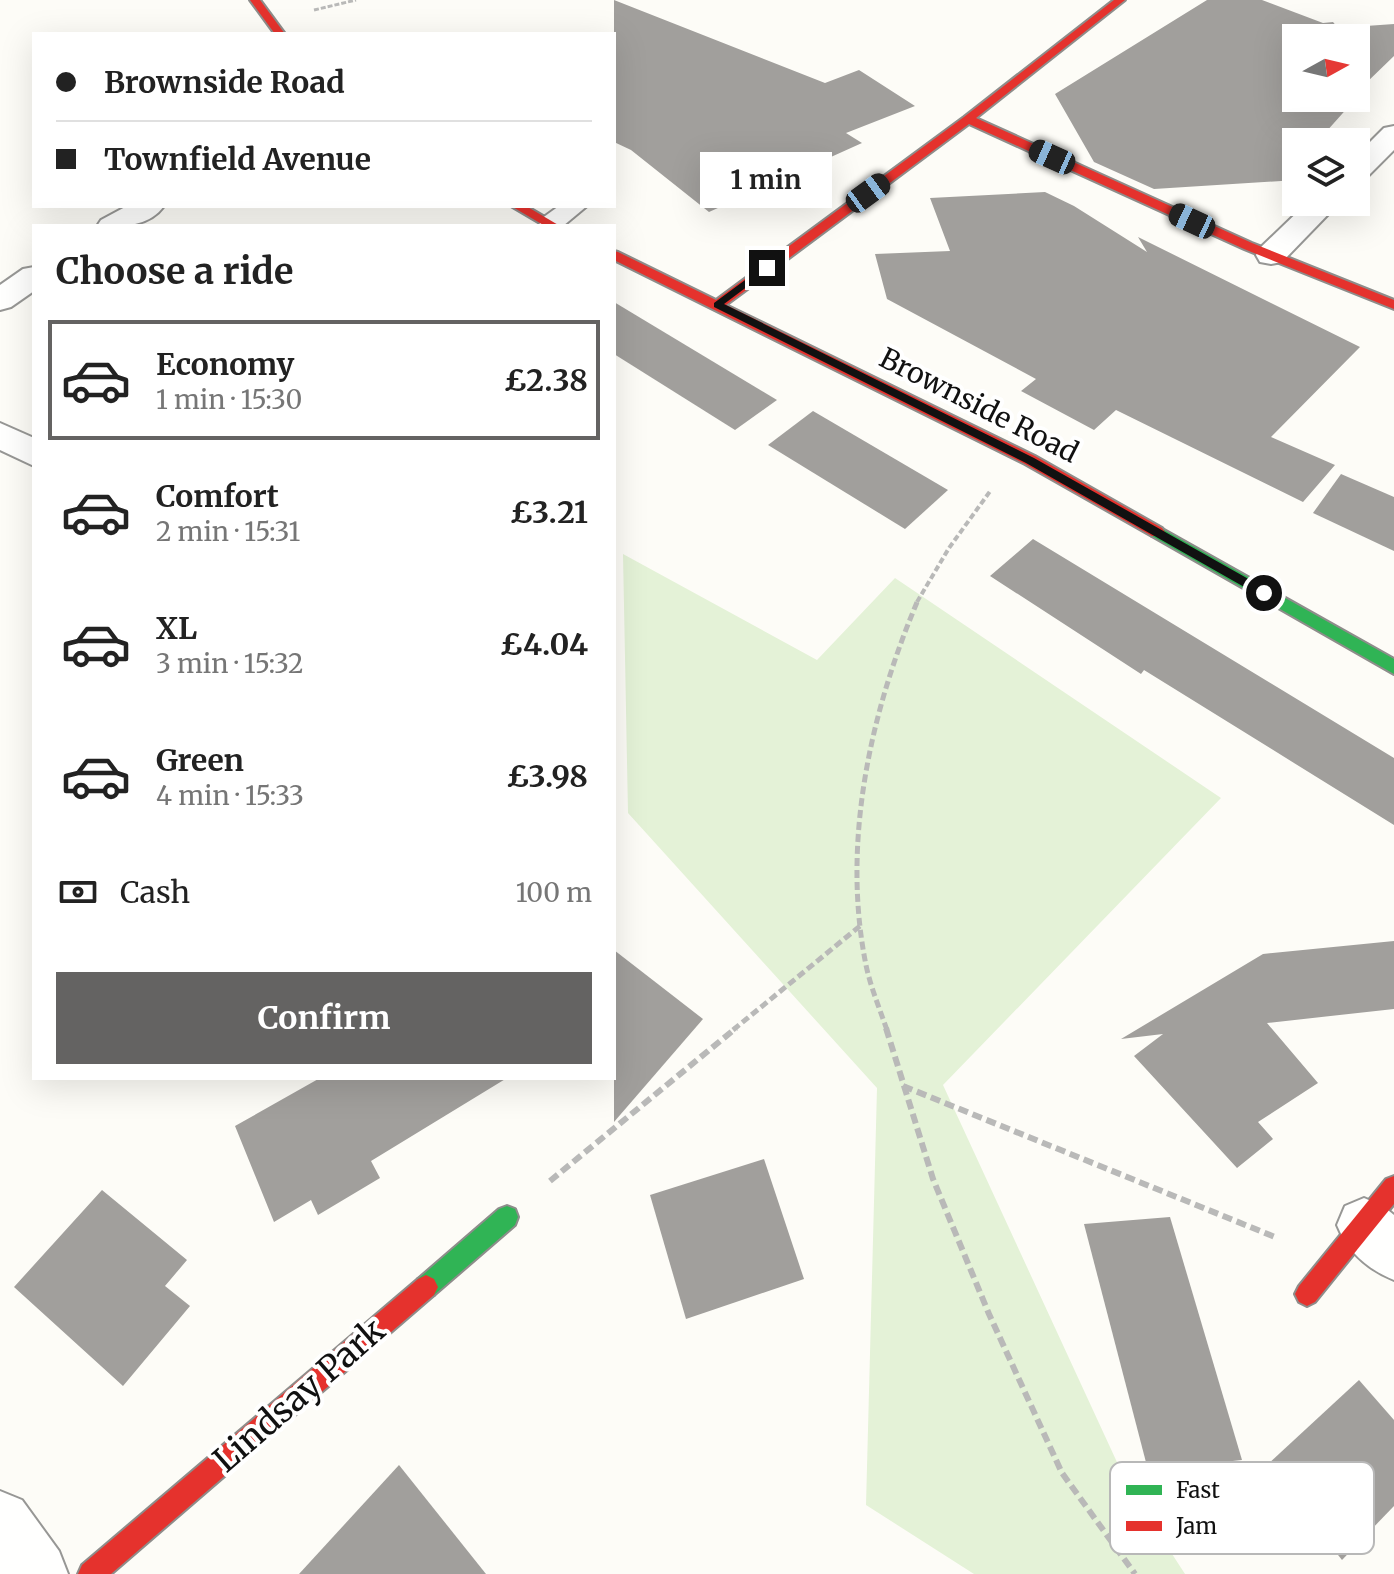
<!DOCTYPE html>
<html lang="en">
<head>
<meta charset="utf-8">
<style>
  :root { --surface:#fff; --page:#f6f6f6; --text:#222; --muted:#767676; --line:#e0e0e0; --accent:#646362 }
  body { margin:0; font-family:Merriweather,serif; background:var(--page); color:var(--text); height:100vh; display:flex; flex-direction:column; font-size:30px; white-space:nowrap }
  * { box-sizing:border-box; margin:0 }
  p { font-size:26px; color:var(--muted) }
  .icon { flex:none; width:44px; height:44px; fill:none; stroke:currentColor; stroke-width:2; stroke-linecap:round; stroke-linejoin:round }
  .map { position:relative; flex:1; overflow:hidden }
  .sheet { position:absolute; left:32px; top:224px; width:584px; height:856px; display:flex; flex-direction:column; background:var(--surface); border-radius:0px; box-shadow:0 8px 32px #0002 }
  .sheet>* { flex:none }
  .top-card { position:absolute; left:32px; top:32px; width:584px; height:176px; border-radius:0px; box-shadow:0 8px 32px #0002; display:grid; align-content:center; height:176px; padding:0 24px; background:var(--surface) }
  .needle { width:52px; rotate:82deg }
  .buttons { position:absolute; left:1282px; top:24px; display:grid; gap:16px }
  .buttons a { display:grid; place-items:center; width:88px; height:88px; border-radius:0px; background:var(--surface); box-shadow:0 8px 32px #0002; font-size:40px }
  .end { position:absolute; width:36px; height:36px; margin:-18px; border:10px solid #111; background:#fff; box-shadow:0 0 0 4px #fff }
  .from { border-radius:50% }
  .bubble { position:absolute; height:56px; border-radius:0px; background:var(--surface); box-shadow:0 8px 32px #0002; font-size:26px; font-weight:700; line-height:56px; text-align:center }
  .car { position:absolute; width:24px; height:48px; margin:-24px -12px; border-radius:10px; box-shadow:0 0 6px 2px #0007; background:linear-gradient(#222 24%,#8ab4d8 0 40%,#222 0 76%,#8ab4d8 0 86%,#222 0) }
  .top-card b { display:flex; align-items:center; gap:28px; height:76px; font-size:30px }
  .top-card b+b { border-top:2px solid var(--line) }
  .top-card i { width:20px; height:20px; background:var(--text) }
  ul { padding:0; list-style:none }
  li { display:flex; align-items:center; gap:24px; height:120px; margin:0 16px 12px; padding:0 8px; border:4px solid transparent; border-radius:0px }
  li div { flex:1 }
  li b { display:block; font-size:30px }
  li em { font-style:normal; font-weight:700 }
  li.current { border-color:var(--accent) }
  li>.icon { width:72px; height:72px; stroke-width:1.5 }
  h2 { padding:0 24px; font-size:36px; line-height:96px }
  .pay { display:flex; align-items:center; gap:20px; height:88px; padding:0 24px; font-size:30px }
  .pay p { margin-inline-start:auto }
  .primary-button { display:flex; gap:16px; margin-top:auto; padding:16px 24px }
  .primary-button a { flex:1; height:92px; border-radius:0px; background:var(--accent); color:#fff; font-size:32px; font-weight:700; line-height:92px; text-align:center }
  .map>svg:first-child { display:block }
  .green { fill:#e4f2d7 }
  .building { fill:#a19f9c; fill-rule:evenodd }
  .lines { fill:none; stroke-linecap:round; stroke-linejoin:round }
  .lane-casing { stroke:#979795; stroke-width:4 }
  .street-casing { stroke:#979795; stroke-width:4 }
  .fast-casing { stroke:#8e8d8b; stroke-width:4 }
  .jam-casing { stroke:#8e8d8b; stroke-width:4 }
  .path-far3 { stroke:#b9b9b8; stroke-width:3; stroke-dasharray:5 2; stroke-linecap:butt }
  .path-far2 { stroke:#b9b9b8; stroke-width:4; stroke-dasharray:6 3; stroke-linecap:butt }
  .path-far1 { stroke:#b9b9b8; stroke-width:5; stroke-dasharray:8 4; stroke-linecap:butt }
  .path { stroke:#b9b9b8; stroke-width:6; stroke-dasharray:10 5; stroke-linecap:butt }
  .lane { fill:#fffffe; fill-rule:evenodd }
  .street { fill:#fffffe; fill-rule:evenodd }
  .fast { fill:#30b455; fill-rule:evenodd }
  .jam { fill:#e5322d; fill-rule:evenodd }
  .route { fill:#111 }
  .labels { text-anchor:middle; stroke-width:8; stroke-linejoin:round; paint-order:stroke }
  .street-label { font-size:28px; fill:#111; stroke:#fff }
  .near-street-label { font-size:34px; fill:#111; stroke:#fff }
  .key { fill:#fff; stroke:#b8b8b8; stroke-width:2 }
  .key-label { font-size:22px; fill:#111 }
</style>
</head>
<body>
<div class="map">
<svg width="1394" height="1574" viewBox="0 0 1394 1574">
  <rect width="100%" height="100%" fill="#fdfcf7"/>
  <path class="green" d="M623 554 817 660 895 578 1221 798 943 1085 1128 1486 1185 1574H974L866 1505 877 1088 628 813Z"/>
  <g class="building">
    <path d="M614 0 825 83 859 70 915 106 846 133 862 143 709 212 631 150 614 142Z"/>
    <path d="M1207 0H1262L1323 23 1333 22 1338 28 1394 24V56L1364 85 1367 86 1317 142H1296V180L1154 189 1094 162 1055 94ZM1296 38H1356V98H1296Z"/>
    <path d="M1045 192 1074 206 1147 252 1138 237 1360 347 1271 437 1335 465 1303 502 1116 410 1094 430 1021 391 1036 379 887 299 875 254 950 251 930 198Z"/>
    <path d="M614 302 777 400 735 430 614 354Z"/>
    <path d="M813 411 948 490 905 529 768 445Z"/>
    <path d="M1341 474 1394 497V551L1313 513Z"/>
    <path d="M1033 539 1394 758V825L1144 670 1141 674 990 576Z"/>
    <path d="M1394 941V1009L1267 1023 1318 1083 1258 1122 1273 1139 1237 1168 1134 1056 1163 1034 1121 1039 1263 954Z"/>
    <path d="M614 950 703 1019 614 1122Z"/>
    <path d="M320 1078H507L371 1161 380 1178 318 1215 311 1200 274 1222 235 1126Z"/>
    <path d="M764 1159 804 1279 686 1319 650 1195Z"/>
    <path d="M102 1190 187 1260 165 1286 190 1306 123 1386 14 1287Z"/>
    <path d="M1170 1217 1242 1460 1148 1470 1084 1224Z"/>
    <path d="M1359 1380 1394 1420V1506L1342 1560 1267 1465Z"/>
    <path d="M399 1465 486 1574H299Z"/>
  </g>
  <g class="lines">
    <g class="lane-casing">
      <path id="lane" d="M559 206H587L563 226H539L541 219Z"/>
    </g>
    <g class="street-casing">
      <g id="street">
        <path d="M1394 126V150L1366 178 1356 181V156L1384 128Z"/>
        <path d="M1308 202H1340L1282 262 1271 264 1260 262 1256 255 1260 248Z"/>
        <path d="M127 206H164C148 228 121 226 97 226L101 220Z"/>
        <path d="M34 267V291L11 307 0 310V285L23 269Z"/>
        <path d="M0 423 34 438V466L0 450Z"/>
        <path d="M1364 1198 1383 1206 1394 1215V1280C1367 1269 1348 1252 1337 1225L1345 1206Z"/>
        <path d="M0 1491 22 1500 59 1551 68 1574H0Z"/>
      </g>
    </g>
    <g class="fast-casing">
      <g id="fast">
        <path d="M1157 526 1394 659V674L1152 536 1149 532 1152 528Z"/>
        <path d="M507 1206 515 1209 518 1217 515 1225 434 1295 426 1299 418 1295 414 1287 418 1279 499 1209Z"/>
      </g>
    </g>
    <g class="jam-casing">
      <g id="jam">
        <path d="M250 0H260L285 34H275Z"/>
        <path d="M1114 0H1125L976 118 1252 243 1394 300V309L1244 249 969 124 726 305 1035 456 1162 528 1165 532 1162 536H1152L1025 464 614 260V251L618 252 716 300 964 117Z"/>
        <path d="M511 206H526L560 226H545Z"/>
        <path d="M1394 1176V1204L1315 1302 1307 1306 1299 1302 1295 1294 1299 1286 1386 1179Z"/>
        <path d="M426 1275 434 1279 438 1287 434 1295 111 1574H78L82 1565 418 1279Z"/>
      </g>
    </g>
    <path class="path-far3" d="M314 10 356 0"/>
    <path class="path-far2" d="M917 602 949 548 991 490"/>
    <g class="path-far1">
      <path d="M733 1030 860 926"/>
      <path d="M887 1030C879 1007 869 983 865 960 842 840 871 710 918 600"/>
    </g>
    <g class="path">
      <path d="M886 1028 933 1179 989 1314 1062 1473 1135 1574"/>
      <path d="M903 1086 1275 1237"/>
      <path d="M550 1181 736 1028"/>
    </g>
    <use href="#lane" class="lane"/>
    <use href="#street" class="street"/>
    <use href="#fast" class="fast"/>
    <use href="#jam" class="jam"/>
  </g>
  <path class="route" d="M764 266 772 268 724 304 1034 458 1268 590V596H1260L1026 463 714 307V303Z"/>
  <g class="labels">
    <g class="street-label">
      <text transform="translate(979 405) rotate(27)" y="10">Brownside Road</text>
    </g>
    <g class="near-street-label">
      <text transform="translate(299 1395) rotate(-41)" y="12">Lindsay Park</text>
    </g>
  </g>
  <rect x="1110" y="1462" width="264" height="92" rx="12" class="key"/>
  <rect x="1126" y="1485" width="36" height="10" fill="#30b455"/>
  <rect x="1126" y="1521" width="36" height="10" fill="#e5322d"/>
  <g class="key-label">
    <text x="1176" y="1498">Fast</text>
    <text x="1176" y="1534">Jam</text>
  </g>
</svg>
<div class="buttons">
<a><svg class="needle" viewBox="-14 -14 28 28"><path d="M0-13l5 13h-10z" fill="#e53935"/><path d="M0 13l5-13h-10z" fill="#767676"/></svg></a>
<a><svg class="icon" aria-label="layers" viewBox="0 0 24 24"><path d="M12 4l9 5-9 5-9-5zM3 14l9 5 9-5"/></svg></a>
</div>
<i class="end from" style="left:1264px;top:593px"></i>
<i class="end" style="left:767px;top:268px"></i>
<div class="bubble" style="left:700px;top:152px;width:132px">1 min</div>
<i class="car" style="left:1052px;top:157px;rotate:294deg"></i>
<i class="car" style="left:868px;top:193px;rotate:54deg"></i>
<i class="car" style="left:1192px;top:221px;rotate:295deg"></i>
<div class="top-card">
<b><i class="from"></i>Brownside Road</b>
<b><i></i>Townfield Avenue</b>
</div>
<section class="sheet">
<h2>Choose a ride</h2>
<ul>
<li class="current"><svg class="icon" aria-label="car" viewBox="0 0 24 24"><path d="M5 17H2v-5l4-1 3-4h7l3 4 3 1v5h-3M9 17h6M6 11h13"/><circle cx="7" cy="17" r="2"/><circle cx="17" cy="17" r="2"/></svg><div><b>Economy</b><p>1 min · 15:30</p></div><em>£2.38</em></li>
<li><svg class="icon" aria-label="car" viewBox="0 0 24 24"><path d="M5 17H2v-5l4-1 3-4h7l3 4 3 1v5h-3M9 17h6M6 11h13"/><circle cx="7" cy="17" r="2"/><circle cx="17" cy="17" r="2"/></svg><div><b>Comfort</b><p>2 min · 15:31</p></div><em>£3.21</em></li>
<li><svg class="icon" aria-label="car" viewBox="0 0 24 24"><path d="M5 17H2v-5l4-1 3-4h7l3 4 3 1v5h-3M9 17h6M6 11h13"/><circle cx="7" cy="17" r="2"/><circle cx="17" cy="17" r="2"/></svg><div><b>XL</b><p>3 min · 15:32</p></div><em>£4.04</em></li>
<li><svg class="icon" aria-label="car" viewBox="0 0 24 24"><path d="M5 17H2v-5l4-1 3-4h7l3 4 3 1v5h-3M9 17h6M6 11h13"/><circle cx="7" cy="17" r="2"/><circle cx="17" cy="17" r="2"/></svg><div><b>Green</b><p>4 min · 15:33</p></div><em>£3.98</em></li>
</ul>
<div class="pay"><svg class="icon" aria-label="cash" viewBox="0 0 24 24"><path d="M3 7h18v10H3z"/><circle cx="12" cy="12" r="2"/></svg>Cash<p>100 m</p></div>
<div class="primary-button"><a>Confirm</a></div>
</section>
</div>
</body>
</html>
